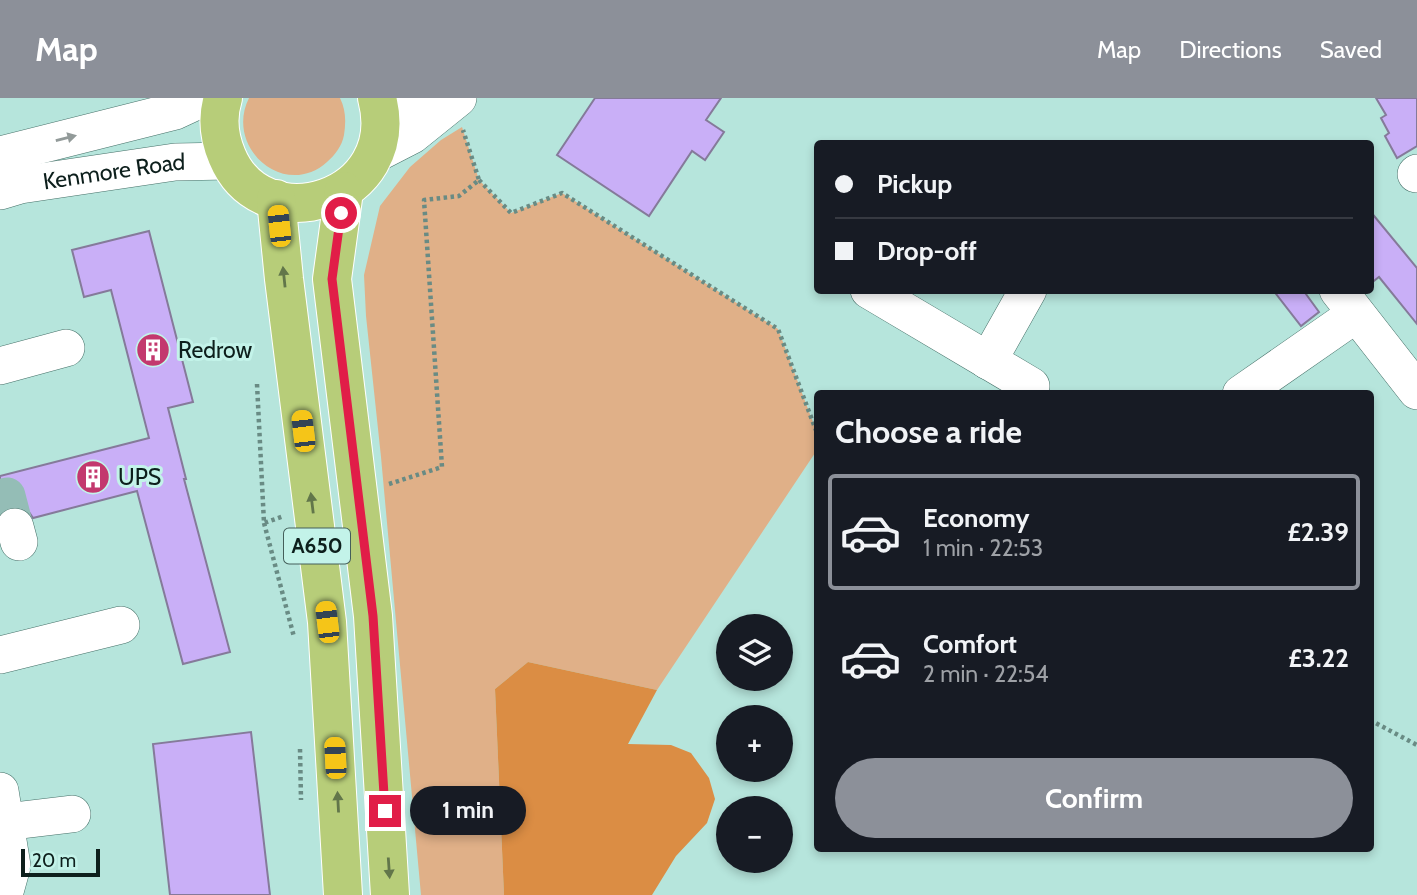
<!DOCTYPE html>
<html lang="en">
<head>
<meta charset="utf-8">
<style>
  :root { --surface:#171b24; --page:#20242c; --text:#f1f3f6; --muted:#9ea1a6; --line:#363941; --accent:#8c9099 }
  body { margin:0; font-family:Cabin,sans-serif; background:var(--page); color:var(--text); height:100vh; display:flex; flex-direction:column; font-size:26px; white-space:nowrap }
  * { box-sizing:border-box; margin:0 }
  p { font-size:23px; color:var(--muted) }
  .icon { flex:none; width:38px; height:38px; fill:none; stroke:currentColor; stroke-width:2; stroke-linecap:round; stroke-linejoin:round }
  .map { position:relative; flex:1; overflow:hidden }
  .drawer { position:absolute; left:814px; top:292px; width:560px; height:462px; display:flex; flex-direction:column; background:var(--surface); border-radius:7px; box-shadow:0 4px 10px #0003 }
  .drawer>* { flex:none }
  .guide { position:absolute; left:814px; top:42px; width:560px; height:154px; border-radius:7px; box-shadow:0 4px 10px #0003; display:grid; align-content:center; height:154px; padding:0 21px; background:var(--surface) }
  .controls { position:absolute; left:716px; top:516px; display:grid; gap:14px }
  .controls a { display:grid; place-items:center; width:77px; height:77px; border-radius:50%; background:var(--surface); box-shadow:0 4px 10px #0003; font-size:35px }
  .scale { position:absolute; left:21px; bottom:18px; width:79px; box-sizing:border-box; padding-left:7px; border:4px solid #0d1f1c; border-top:0; font-size:19px; line-height:24px; white-space:nowrap; color:#0d1f1c; -webkit-text-stroke:5px #c3f3e9; paint-order:stroke }
  .end { position:absolute; width:32px; height:32px; margin:-16px; border:9px solid #e11d48; background:#fff; box-shadow:0 0 0 4px #fff }
  .from { border-radius:50% }
  .bubble { position:absolute; height:49px; border-radius:24px; background:var(--surface); box-shadow:0 4px 10px #0003; font-size:23px; font-weight:800; line-height:49px; text-align:center }
  .car { position:absolute; width:21px; height:42px; margin:-21px -10px; border-radius:9px; box-shadow:0 0 5px 2px #0007; background:linear-gradient(#f5c518 24%,#345 0 40%,#f5c518 0 76%,#345 0 86%,#f5c518 0) }
  .guide b { display:flex; align-items:center; gap:24px; height:66px; font-size:26px }
  .guide b+b { border-top:2px solid var(--line) }
  .guide i { width:18px; height:18px; background:var(--text) }
  ul { padding:0; list-style:none }
  li { display:flex; align-items:center; gap:21px; height:116px; margin:0 14px 10px; padding:0 7px; border:4px solid transparent; border-radius:7px }
  li div { flex:1 }
  li b { display:block; font-size:26px }
  li em { font-style:normal; font-weight:800 }
  li.selected { border-color:var(--accent) }
  li>.icon { width:63px; height:63px; stroke-width:1.5 }
  h2 { padding:0 21px; font-size:32px; line-height:84px }
  .cta { display:flex; gap:14px; margin-top:auto; padding:14px 21px }
  .cta a { flex:1; height:80px; border-radius:42px; background:var(--accent); color:#fff; font-size:28px; font-weight:800; line-height:80px; text-align:center }
  header { display:flex; align-items:center; gap:42px; box-sizing:border-box; height:98px; padding:0 35px; background:var(--accent); color:#fff }
  header strong { font-size:33px }
  nav { display:flex; gap:38px; margin-inline-start:auto; font-size:24px }
  .map>svg:first-child { display:block }
  .green { fill:#e0b088 }
  .forest { fill:#db8d44 }
  .building { fill:#c9aff7; stroke:#857a9a; stroke-width:2 }
  .lines { fill:none; stroke-linecap:round; stroke-linejoin:round }
  .minor-tunnel { stroke:#94bdb6; stroke-width:37; stroke-dasharray:37 18; stroke-linecap:butt }
  .minor-casing { stroke:#457068; stroke-width:38 }
  .highway-casing { stroke:#fff; stroke-width:40 }
  .path { stroke:#698b84; stroke-width:4.5; stroke-dasharray:3.5 3.5; stroke-linecap:butt }
  .minor { stroke:#fff; stroke-width:37 }
  .highway { stroke:#b7cd79; stroke-width:38 }
  .oneway { fill:#929a99 }
  .oneway2 { fill:#62764a }
  .route { stroke:#e11d48; stroke-width:9 }
  .labels { text-anchor:middle; stroke-width:6; stroke-linejoin:round; paint-order:stroke }
  .shield { fill:#c3f3e9; stroke:#445f5a; stroke-width:2 }
  .shield-label { font-size:21px; font-weight:bold; fill:#0d1f1c }
  .street-label { font-size:23px; fill:#0d1f1c; stroke:#c3f3e9 }
  .poi-label { font-size:23px; fill:#0d1f1c; stroke:#c3f3e9; text-anchor:start }
</style>
</head>
<body>
<header>
<strong>Map</strong>
<nav><a>Map</a><a>Directions</a><a>Saved</a></nav>
</header>
<div class="map">
<svg width="1417" height="797" viewBox="0 0 1417 797">
  <rect width="100%" height="100%" fill="#b6e5dc"/>
  <g class="green">
    <path d="M249 0H340C346 12 346 24 344 37 342 48 335 57 327 64 285 102 224 50 249 0Z"/>
    <path d="M462 29 479 82 511 115 562 95 778 231 817 335V352L657 592 528 564 495 591 504 797H421L381 359 366 218 364 177 380 108 410 69 441 42Z"/>
  </g>
  <path class="forest" d="M528 564 657 592 628 646 671 647 691 655 709 680 715 701 707 725 676 758 652 797H504L495 591Z"/>
  <g class="building">
    <path d="M595 0H721L706 22 724 34 705 62 692 53 649 118 557 57Z"/>
    <path d="M1376 0H1417V48L1397 60 1385 38 1389 35 1381 20 1386 17Z"/>
    <path d="M1370 113 1417 170V226L1379 179 1370 186Z"/>
    <path d="M149 133 193 304 168 310 186 381H184L230 554 183 566 137 393 33 420 29 414 20 409H9L0 414V378L149 340 111 192 84 199 72 152Z"/>
    <path d="M1273 192H1303L1319 214 1301 228Z"/>
    <path d="M251 634 270 797H170L153 646Z"/>
  </g>
  <g class="lines">
    <path class="minor-tunnel" d="M0 400 7 398 15 429"/>
    <g class="minor-casing">
      <g id="minor">
        <path d="M391 0C404 11 424 4 439 0"/>
        <path d="M375 56 412 37 458 0"/>
        <path d="M0 57 175 13 203 0"/>
        <path d="M1416 76 1417 75"/>
        <path id="s1" d="M0 93 20 87 175 64 229 63"/>
        <path d="M869 192 1031 288"/>
        <path d="M1338 192 1417 293"/>
        <path d="M988 263 1028 192"/>
        <path d="M0 268 66 250"/>
        <path d="M1241 296 1356 216"/>
        <path d="M15 429 19 444"/>
        <path d="M0 557 121 527"/>
        <path d="M0 693 12 768 4 797"/>
        <path d="M5 724 72 716"/>
      </g>
    </g>
    <g class="highway-casing">
      <g id="highway">
        <path d="M223 0C217 19 219 39 227 58 263 145 404 102 377 0"/>
        <path d="M344 93 332 181 373 518 390 797"/>
        <path d="M276 101 284 181 327 524 343 797"/>
      </g>
    </g>
    <g class="path">
      <path d="M479 82 511 115 562 95 778 231 817 335"/>
      <path d="M257 286 264 425 284 418"/>
      <path d="M389 386 442 369 424 102 459 98 479 82 463 32"/>
      <path d="M264 425 294 539"/>
      <path d="M1370 622 1417 647"/>
      <path d="M300 651 301 702"/>
    </g>
    <use href="#minor" class="minor"/>
    <use href="#highway" class="highway"/>
  </g>
  <defs><path id="oneway-solid" d="M-6-.8H1V-3.2L6.5 0L1 3.2V.8H-6Z" transform="scale(1.75)"/></defs>
  <use class="oneway" href="#oneway-solid" transform="translate(66 40) rotate(-14)"/>
  <g class="oneway2">
    <use href="#oneway-solid" transform="translate(284 179) rotate(-96)"/>
    <use href="#oneway-solid" transform="translate(312 405) rotate(-97)"/>
    <use href="#oneway-solid" transform="translate(338 704) rotate(-93)"/>
    <use href="#oneway-solid" transform="translate(389 770) rotate(86)"/>
  </g>
  <g class="lines">
    <path class="route" d="M341 115 332 181 373 518 385 713"/>
  </g>
  <defs>
    <g id="building-disc" transform="scale(1.75)"><circle r="9.5" fill="#c3386e" stroke="#c3f3e9"/><path d="M-4-6H4V6H1V3H-1V6H-4ZM-2.5-4.3h1.7v1.8h-1.7ZM.8-4.3h1.7v1.8H.8ZM-2.5-1h1.7V.8h-1.7ZM.8-1h1.7V.8H.8Z" fill="#fff"/></g>
  </defs>
  <g fill-rule="evenodd">
    <use href="#building-disc" x="153" y="252"/>
    <use href="#building-disc" x="93" y="379"/>
  </g>
  <g class="labels">
    <rect class="shield" x="284" y="430.5" width="66" height="35" rx="5"/>
    <g class="shield-label">
      <text x="317" y="455">A650</text>
    </g>
    <g class="street-label">
      <text dy="8" stroke="none"><textPath href="#s1" startOffset="116">Kenmore Road</textPath></text>
    </g>
    <g class="poi-label">
      <text x="178" y="260">Redrow</text>
      <text x="118" y="387">UPS</text>
    </g>
  </g>
</svg>
<div class="controls">
<a><svg class="icon" aria-label="layers" viewBox="0 0 24 24"><path d="M12 4l9 5-9 5-9-5zM3 14l9 5 9-5"/></svg></a>
<a>+</a>
<a>−</a>
</div>
<div class="scale">20 m</div>
<i class="end from" style="left:341px;top:115px"></i>
<i class="end" style="left:385px;top:713px"></i>
<div class="bubble" style="left:410px;top:688px;width:116px">1 min</div>
<i class="car" style="left:279px;top:128px;rotate:354deg"></i>
<i class="car" style="left:303px;top:333px;rotate:353deg"></i>
<i class="car" style="left:327px;top:524px;rotate:353deg"></i>
<i class="car" style="left:335px;top:660px;rotate:357deg"></i>
<div class="guide">
<b><i class="from"></i>Pickup</b>
<b><i></i>Drop-off</b>
</div>
<section class="drawer">
<h2>Choose a ride</h2>
<ul>
<li class="selected"><svg class="icon" aria-label="car" viewBox="0 0 24 24"><path d="M5 17H2v-5l4-1 3-4h7l3 4 3 1v5h-3M9 17h6M6 11h13"/><circle cx="7" cy="17" r="2"/><circle cx="17" cy="17" r="2"/></svg><div><b>Economy</b><p>1 min · 22:53</p></div><em>£2.39</em></li>
<li><svg class="icon" aria-label="car" viewBox="0 0 24 24"><path d="M5 17H2v-5l4-1 3-4h7l3 4 3 1v5h-3M9 17h6M6 11h13"/><circle cx="7" cy="17" r="2"/><circle cx="17" cy="17" r="2"/></svg><div><b>Comfort</b><p>2 min · 22:54</p></div><em>£3.22</em></li>
</ul>
<div class="cta"><a>Confirm</a></div>
</section>
</div>
</body>
</html>
